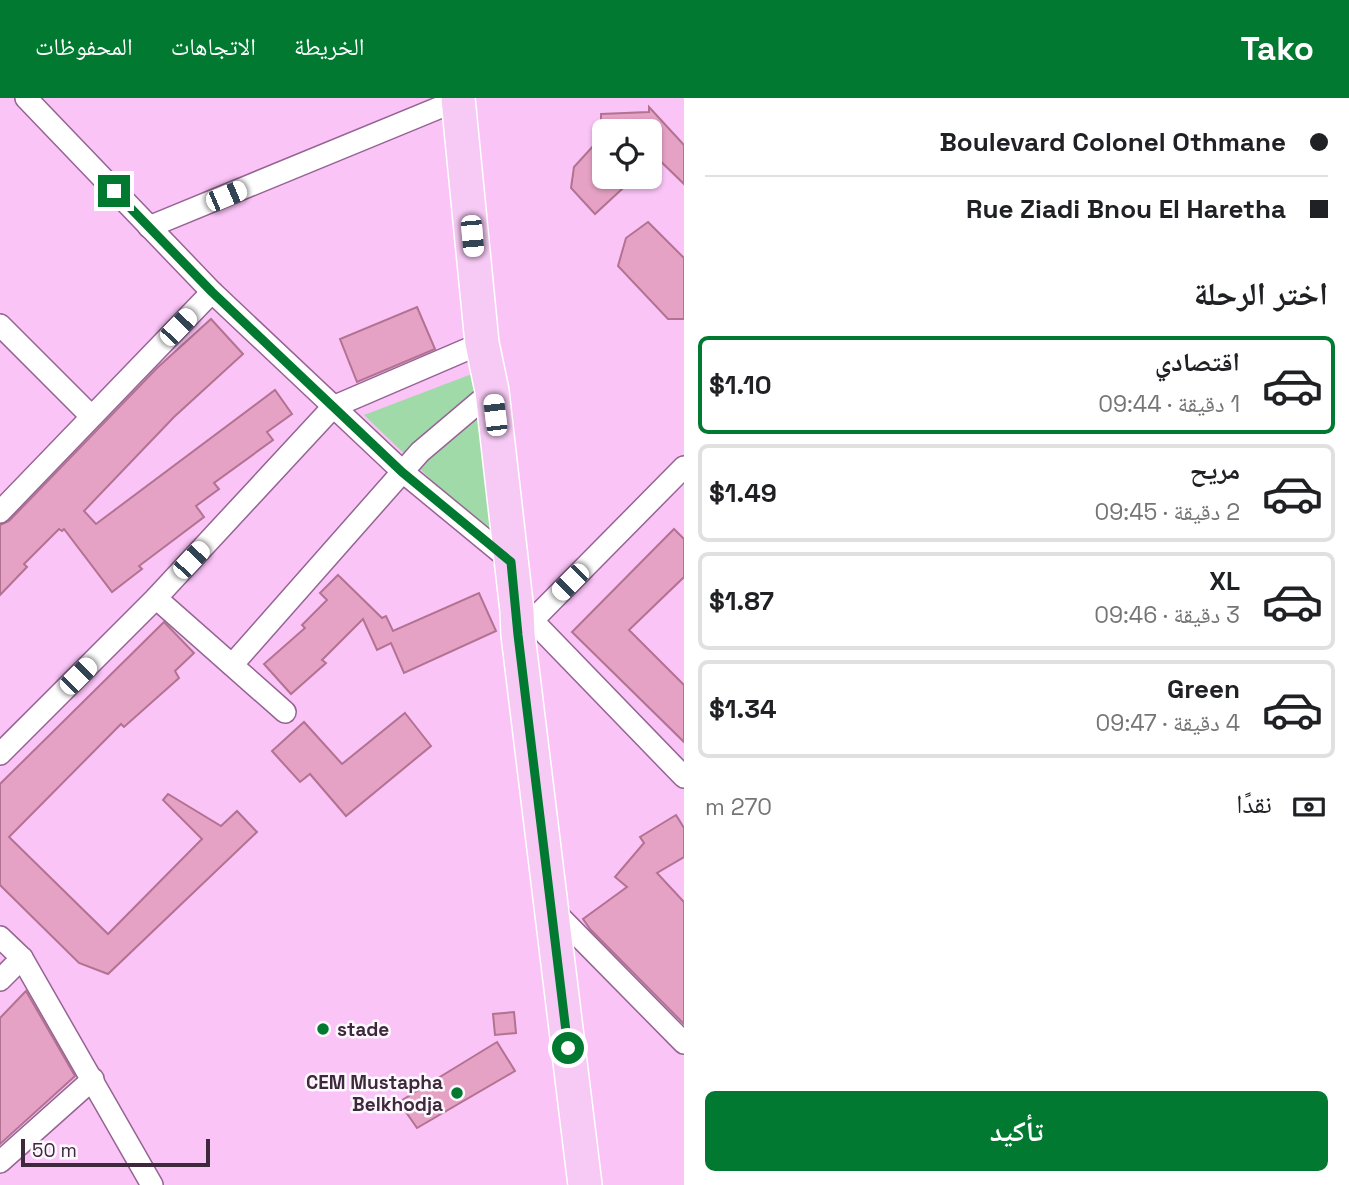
<!DOCTYPE html>
<html lang="ar">
<head>
<meta charset="utf-8">
<style>
  :root { --surface:#fff; --page:#f6f6f6; --text:#202124; --muted:#757577; --line:#e0e0e0; --accent:#027930 }
  body { margin:0; font-family:"Space Grotesk","Noto Naskh Arabic",sans-serif; background:var(--page); color:var(--text); direction:rtl; height:100vh; display:flex; flex-direction:column; font-size:26px; white-space:nowrap }
  * { box-sizing:border-box; margin:0 }
  p { font-size:23px; color:var(--muted) }
  .icon { flex:none; width:38px; height:38px; fill:none; stroke:currentColor; stroke-width:2; stroke-linecap:round; stroke-linejoin:round }
  .map { position:relative; flex:1; overflow:hidden; direction:ltr }
  .panel { display:flex; flex-direction:column; background:var(--surface); width:665px }
  .panel>* { flex:none }
  .guide { display:grid; align-content:center; height:154px; padding:0 21px; background:var(--surface) }
  .fabs { position:absolute; left:592px; top:21px; display:grid; gap:14px }
  .fabs a { display:grid; place-items:center; width:70px; height:70px; border-radius:10px; background:var(--surface); box-shadow:0 2px 5px #0004; font-size:35px }
  .scale { position:absolute; left:21px; bottom:18px; width:189px; box-sizing:border-box; padding-left:7px; border:4px solid #3d283c; border-top:0; font-size:19px; line-height:24px; white-space:nowrap; color:#3d283c; -webkit-text-stroke:5px #fdf8fd; paint-order:stroke }
  .end { position:absolute; width:32px; height:32px; margin:-16px; border:9px solid #027930; background:#fff; box-shadow:0 0 0 4px #fff }
  .from { border-radius:50% }
  .car { position:absolute; width:21px; height:42px; margin:-21px -10px; border-radius:9px; box-shadow:0 0 5px 2px #0007; background:linear-gradient(#fff 24%,#345 0 40%,#fff 0 76%,#345 0 86%,#fff 0) }
  .guide b { display:flex; align-items:center; gap:24px; height:66px; font-size:26px }
  .guide b+b { border-top:2px solid var(--line) }
  .guide i { width:18px; height:18px; background:var(--text) }
  ul { padding:0; list-style:none }
  li { display:flex; align-items:center; gap:21px; height:98px; margin:0 14px 10px; padding:0 7px; border:4px solid var(--line); border-radius:10px }
  li div { flex:1 }
  li b { display:block; font-size:26px }
  li em { font-style:normal; font-weight:800 }
  li.selected { border-color:var(--accent) }
  li>.icon { width:63px; height:63px; stroke-width:1.5 }
  h2 { padding:0 21px; font-size:32px; line-height:84px }
  .pay { display:flex; align-items:center; gap:18px; height:77px; padding:0 21px; font-size:26px }
  .pay p { margin-inline-start:auto }
  .cta { display:flex; gap:14px; margin-top:auto; padding:14px 21px }
  .cta a { flex:1; height:80px; border-radius:10px; background:var(--accent); color:#fff; font-size:28px; font-weight:800; line-height:80px; text-align:center }
  header { display:flex; align-items:center; gap:42px; box-sizing:border-box; height:98px; padding:0 35px; background:var(--accent); color:#fff }
  header strong { font-size:33px }
  nav { display:flex; gap:38px; margin-inline-start:auto; font-size:24px }
  main { display:flex; flex:1; min-height:0 }
  .map>svg:first-child { display:block }
  .green { fill:#a1daa9 }
  .building { fill:#e6a2c4; stroke:#b27292; stroke-width:2 }
  .lines { fill:none; stroke-linecap:round; stroke-linejoin:round }
  .street-casing { stroke:#956493; stroke-width:24 }
  .primary-casing { stroke:#fff; stroke-width:36 }
  .street { stroke:#fff; stroke-width:21 }
  .primary { stroke:#f6caf4; stroke-width:33 }
  .route { stroke:#027930; stroke-width:9 }
  .poi-dot { fill:#027930; stroke:#fdf8fd; stroke-width:2.5 }
  .labels { text-anchor:middle; stroke-width:5; stroke-linejoin:round; paint-order:stroke }
  .poi-label { font-size:19px; font-weight:bold; fill:#3d283c; stroke:#fdf8fd; text-anchor:start }
</style>
</head>
<body>
<header>
<strong>Tako</strong>
<nav><a>الخريطة</a><a>الاتجاهات</a><a>المحفوظات</a></nav>
</header>
<main>
<section class="panel">
<div class="guide">
<b><i class="from"></i>Boulevard Colonel Othmane</b>
<b><i></i>Rue Ziadi Bnou El Haretha</b>
</div>
<h2>اختر الرحلة</h2>
<ul>
<li class="selected"><svg class="icon" aria-label="car" viewBox="0 0 24 24"><path d="M5 17H2v-5l4-1 3-4h7l3 4 3 1v5h-3M9 17h6M6 11h13"/><circle cx="7" cy="17" r="2"/><circle cx="17" cy="17" r="2"/></svg><div><b>اقتصادي</b><p>1 دقيقة · 09:44</p></div><em>$1.10</em></li>
<li><svg class="icon" aria-label="car" viewBox="0 0 24 24"><path d="M5 17H2v-5l4-1 3-4h7l3 4 3 1v5h-3M9 17h6M6 11h13"/><circle cx="7" cy="17" r="2"/><circle cx="17" cy="17" r="2"/></svg><div><b>مريح</b><p>2 دقيقة · 09:45</p></div><em>$1.49</em></li>
<li><svg class="icon" aria-label="car" viewBox="0 0 24 24"><path d="M5 17H2v-5l4-1 3-4h7l3 4 3 1v5h-3M9 17h6M6 11h13"/><circle cx="7" cy="17" r="2"/><circle cx="17" cy="17" r="2"/></svg><div><b>XL</b><p>3 دقيقة · 09:46</p></div><em>$1.87</em></li>
<li><svg class="icon" aria-label="car" viewBox="0 0 24 24"><path d="M5 17H2v-5l4-1 3-4h7l3 4 3 1v5h-3M9 17h6M6 11h13"/><circle cx="7" cy="17" r="2"/><circle cx="17" cy="17" r="2"/></svg><div><b>Green</b><p>4 دقيقة · 09:47</p></div><em>$1.34</em></li>
</ul>
<div class="pay"><svg class="icon" aria-label="cash" viewBox="0 0 24 24"><path d="M3 7h18v10H3z"/><circle cx="12" cy="12" r="2"/></svg>نقدًا<p>270 m</p></div>
<div class="cta"><a>تأكيد</a></div>
</section>
<div class="map">
<svg width="684" height="1087" viewBox="0 0 684 1087">
  <rect width="100%" height="100%" fill="#fac4f7"/>
  <path class="green" d="M477 274 494 442 364 317Z"/>
  <g class="building">
    <path d="M649 9 684 47V86L649 52V33H601V16L649 14Z"/>
    <path d="M604 36V79H635L595 116 571 90 574 69Z"/>
    <path d="M648 124 684 160V221H668L618 168 626 140Z"/>
    <path d="M417 209 435 251 357 284 340 241Z"/>
    <path d="M211 221 243 256 174 319 84 413 96 426 275 292 292 316 267 334 273 342 214 385 219 391 196 408 204 419 139 468 142 471 112 494 64 431 62 433 59 431 24 466 27 469 0 497V427L9 423 157 270Z"/>
    <path d="M674 431 684 441V479L629 532 684 587V644L572 534Z"/>
    <path d="M338 477 382 520 386 518 393 533 479 495 496 533 404 575 391 545 377 552 363 521 322 562 326 565 291 596 264 566 305 530 302 527 327 502 320 495Z"/>
    <path d="M164 524 194 555 175 573 179 580 124 629 121 626 9 739 108 836 202 741 163 702 168 696 221 728 237 713 257 734 108 876 79 865 0 787V686Z"/>
    <path d="M405 615 431 648 346 718 310 676 300 684 272 653 304 624 342 666Z"/>
    <path d="M676 717 684 730V759L657 775 684 804V926L590 831 583 821 627 789 615 779 644 745 640 739Z"/>
    <path d="M26 893 75 978 0 1046V920Z"/>
    <path d="M514 914 516 935 495 937 493 916Z"/>
    <path d="M497 944 515 973 417 1030 399 1004Z"/>
  </g>
  <g class="lines">
    <g class="street-casing">
      <g id="street">
        <path d="M26 0 212 194 403 374 511 463"/>
        <path d="M149 129 458 2"/>
        <path d="M0 227 91 318"/>
        <path d="M0 414 212 194"/>
        <path d="M156 500 285 614"/>
        <path d="M532 522 684 679"/>
        <path d="M518 537 684 369"/>
        <path d="M232 567 420 354 492 293"/>
        <path d="M0 656 156 500 333 309 482 245"/>
        <path d="M552 811 684 945"/>
        <path d="M0 839 22 860 152 1087"/>
        <path d="M0 882 22 860"/>
        <path d="M0 1064 93 981"/>
      </g>
    </g>
    <g class="primary-casing">
      <path id="primary" d="M458 0 482 245 492 293 517 513 518 537 585 1087"/>
    </g>
    <use href="#street" class="street"/>
    <use href="#primary" class="primary"/>
  </g>
  <g class="lines">
    <path class="route" d="M114 93 212 194 402 374 511 464 518 537 568 950"/>
  </g>
  <g class="poi-dot">
    <circle cx="323" cy="931" r="7"/>
    <circle cx="457" cy="995" r="7"/>
  </g>
  <g class="labels">
    <g class="poi-label">
      <text x="337" y="938">stade</text>
      <text x="443" y="991" text-anchor="end">CEM Mustapha<tspan x="443" dy="22">Belkhodja</tspan></text>
    </g>
  </g>
</svg>
<div class="fabs">
<a><svg class="icon" aria-label="locate" viewBox="0 0 24 24"><circle cx="12" cy="12" r="6"/><path d="M12 2v4M12 18v4M2 12h4M18 12h4"/></svg></a>
</div>
<div class="scale">50 m</div>
<i class="end from" style="left:568px;top:950px"></i>
<i class="end" style="left:114px;top:93px"></i>
<i class="car" style="left:226px;top:98px;rotate:67deg"></i>
<i class="car" style="left:472px;top:138px;rotate:175deg"></i>
<i class="car" style="left:178px;top:229px;rotate:44deg"></i>
<i class="car" style="left:495px;top:317px;rotate:353deg"></i>
<i class="car" style="left:191px;top:462px;rotate:43deg"></i>
<i class="car" style="left:570px;top:484px;rotate:225deg"></i>
<i class="car" style="left:78px;top:578px;rotate:45deg"></i>
</div>
</main>
</body>
</html>
